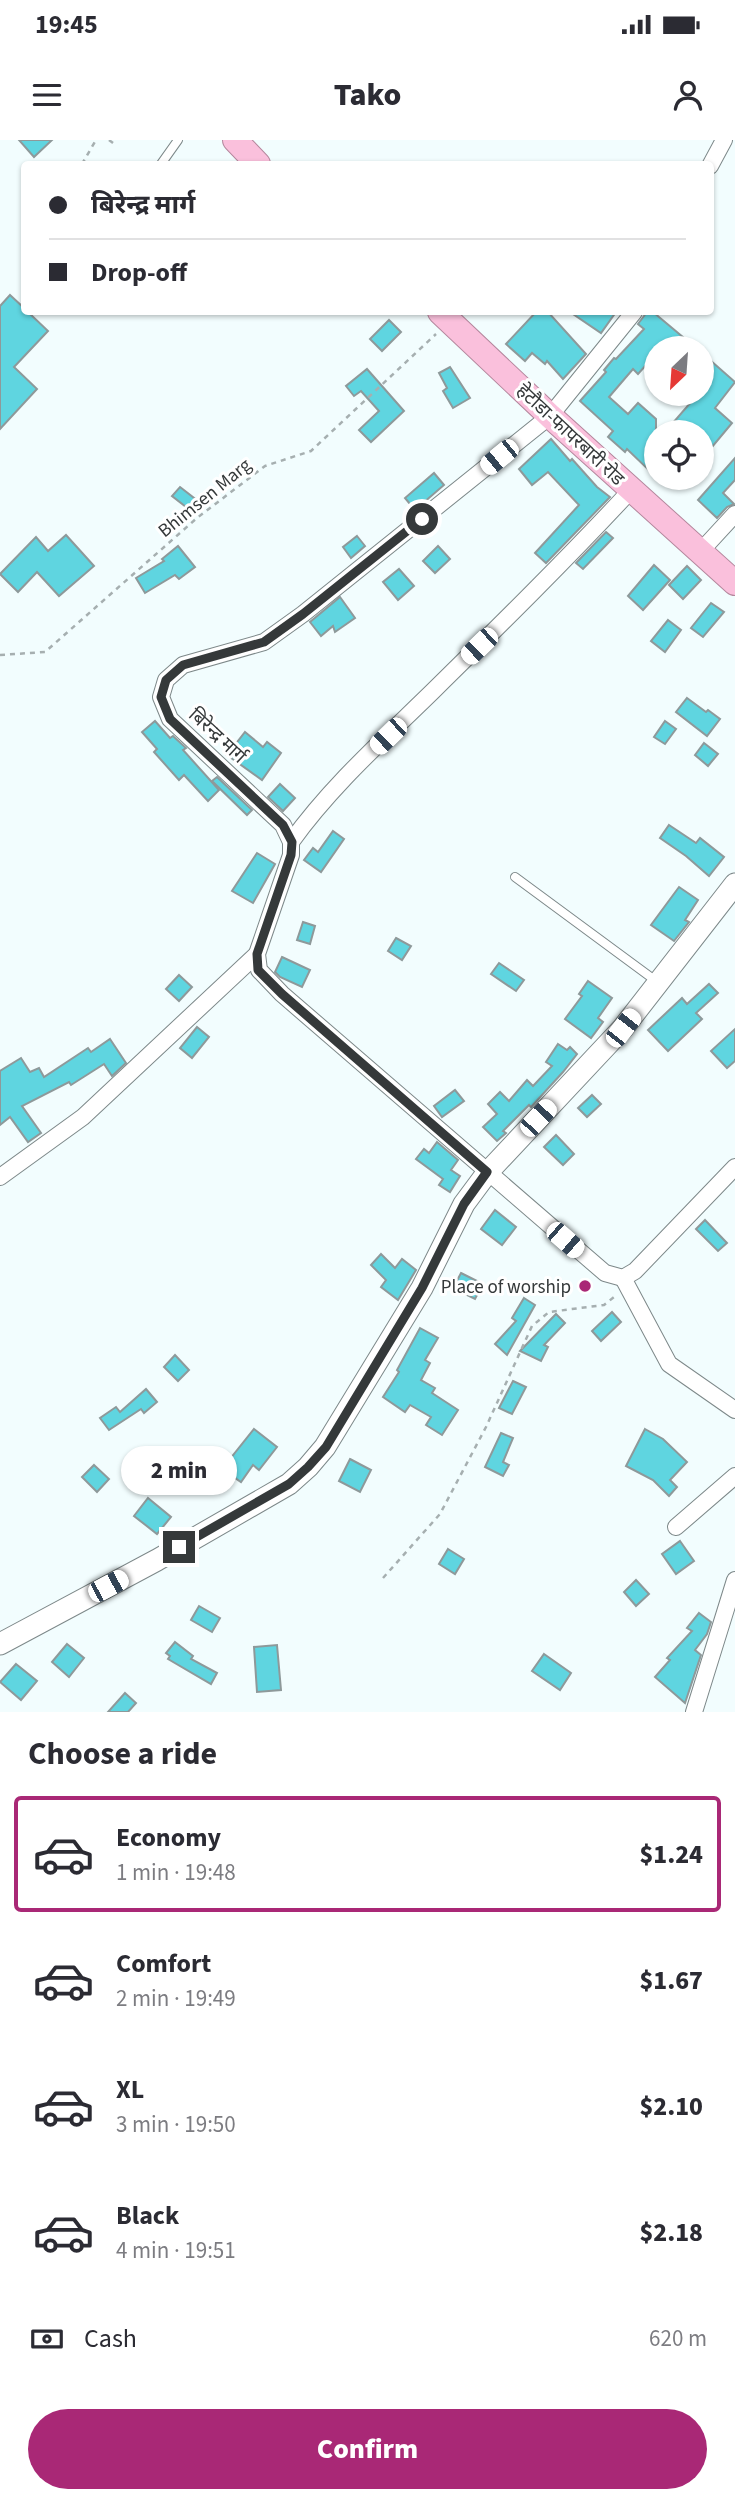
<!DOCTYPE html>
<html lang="en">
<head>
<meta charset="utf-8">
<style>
  :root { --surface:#fff; --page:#f7f7f7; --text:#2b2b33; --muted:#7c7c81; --line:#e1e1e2; --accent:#a92876 }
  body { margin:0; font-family:"Source Sans 3","Noto Sans Devanagari",sans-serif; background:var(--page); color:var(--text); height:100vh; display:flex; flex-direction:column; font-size:26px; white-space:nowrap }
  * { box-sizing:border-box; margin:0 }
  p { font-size:23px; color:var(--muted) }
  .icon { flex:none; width:38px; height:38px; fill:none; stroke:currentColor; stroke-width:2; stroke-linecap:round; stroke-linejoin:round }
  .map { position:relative; height:1572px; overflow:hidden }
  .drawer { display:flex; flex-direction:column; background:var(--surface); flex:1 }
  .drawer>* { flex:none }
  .banner { position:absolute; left:21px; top:21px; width:693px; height:154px; border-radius:7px; box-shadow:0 2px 5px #0004; display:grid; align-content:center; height:154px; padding:0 28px; background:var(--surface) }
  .needle { width:46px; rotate:205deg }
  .buttons { position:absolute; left:644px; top:196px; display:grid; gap:14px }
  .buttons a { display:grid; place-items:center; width:70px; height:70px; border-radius:50%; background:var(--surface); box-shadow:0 2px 5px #0004; font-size:35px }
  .end { position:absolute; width:32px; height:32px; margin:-16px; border:9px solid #35393a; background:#fff; box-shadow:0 0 0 4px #fff }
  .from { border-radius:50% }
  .bubble { position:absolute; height:49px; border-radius:24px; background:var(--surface); box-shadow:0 2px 5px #0004; font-size:23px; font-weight:800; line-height:49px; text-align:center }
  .car { position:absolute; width:21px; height:42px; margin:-21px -10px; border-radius:9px; box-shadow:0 0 5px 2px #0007; background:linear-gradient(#fff 24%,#345 0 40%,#fff 0 76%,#345 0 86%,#fff 0) }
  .banner b { display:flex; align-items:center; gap:24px; height:66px; font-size:26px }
  .banner b+b { border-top:2px solid var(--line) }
  .banner i { width:18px; height:18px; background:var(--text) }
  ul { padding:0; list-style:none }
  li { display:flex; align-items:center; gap:21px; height:116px; margin:0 14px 10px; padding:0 14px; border:4px solid transparent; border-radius:7px }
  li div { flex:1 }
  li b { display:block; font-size:26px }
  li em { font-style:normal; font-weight:800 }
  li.selected { border-color:var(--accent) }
  li>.icon { width:63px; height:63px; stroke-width:1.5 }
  h2 { padding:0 28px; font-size:32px; line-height:84px }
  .pay { display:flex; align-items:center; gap:18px; height:77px; padding:0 28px; font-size:26px }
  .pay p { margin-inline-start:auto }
  .action { display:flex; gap:14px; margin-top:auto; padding:14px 28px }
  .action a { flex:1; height:80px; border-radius:42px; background:var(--accent); color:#fff; font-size:28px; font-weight:800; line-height:80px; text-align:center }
  .status { display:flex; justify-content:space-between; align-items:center; height:49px; padding:0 35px; background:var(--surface); direction:ltr }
  .status svg { height:19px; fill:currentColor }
  header { display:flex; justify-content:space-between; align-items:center; height:91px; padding:0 28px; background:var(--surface); font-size:32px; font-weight:800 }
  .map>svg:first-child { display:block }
  .building { fill:#5fd5e0; stroke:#8e999a; stroke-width:2 }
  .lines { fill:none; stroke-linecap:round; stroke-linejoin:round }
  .service-casing { stroke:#7d8889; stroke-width:10 }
  .minor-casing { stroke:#7d8889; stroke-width:18 }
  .secondary-casing { stroke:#7d8889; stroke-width:23 }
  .trunk-casing { stroke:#b4879d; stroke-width:26 }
  .path { stroke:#a6afb0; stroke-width:2.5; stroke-dasharray:5 5; stroke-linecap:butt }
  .service { stroke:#fff; stroke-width:8 }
  .minor { stroke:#fff; stroke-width:16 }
  .secondary { stroke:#fff; stroke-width:21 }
  .trunk { stroke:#fac0dc; stroke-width:24 }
  .route { stroke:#35393a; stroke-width:9 }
  .poi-dot { fill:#a92876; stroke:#fff; stroke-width:2.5 }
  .labels { text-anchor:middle; stroke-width:6; stroke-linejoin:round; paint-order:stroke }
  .street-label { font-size:19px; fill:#35393a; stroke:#fff }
  .poi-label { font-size:19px; fill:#35393a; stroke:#fff; text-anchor:end }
</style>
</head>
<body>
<div class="status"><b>19:45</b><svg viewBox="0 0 49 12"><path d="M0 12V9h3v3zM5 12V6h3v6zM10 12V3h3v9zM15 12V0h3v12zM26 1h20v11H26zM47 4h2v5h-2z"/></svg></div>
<header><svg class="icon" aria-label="menu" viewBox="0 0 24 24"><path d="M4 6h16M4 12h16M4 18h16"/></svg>Tako<svg class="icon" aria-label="person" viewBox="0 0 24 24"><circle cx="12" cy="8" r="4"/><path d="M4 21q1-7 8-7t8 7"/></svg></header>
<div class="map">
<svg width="735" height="1572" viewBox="0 0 735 1572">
  <rect width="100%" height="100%" fill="#f2fdfe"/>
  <g class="building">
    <path d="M19 0H52L34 17Z"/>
    <path d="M10 155 24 168V172H28L48 191 14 227 37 249 0 289V166Z"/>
    <path d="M536 172H548L586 214 563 239 547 221 545 224 532 213 525 221 506 204Z"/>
    <path d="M570 172H616L601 193Z"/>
    <path d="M647 172H653L696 208H656L648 223 638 234 633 229 609 257 628 274 638 263 656 279V337L627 309 625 312 608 297 613 291 580 261 606 232 604 230 614 218 616 219 644 189 638 184Z"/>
    <path d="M389 180 401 192 382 211 370 199Z"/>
    <path d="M702 213 735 242 715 268 732 283 702 319V292H665L698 254H702V250L708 243 702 238Z"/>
    <path d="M450 227 470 258 453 268 443 251 447 248 439 233Z"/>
    <path d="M367 229 404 271 371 302 359 290 379 271 361 251 354 256 346 246Z"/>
    <path d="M551 299 570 321 572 319 597 347 610 357 546 423 535 413 579 365 548 332 532 345 519 329Z"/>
    <path d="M735 318V340L723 353 734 364 727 367 717 378 698 360Z"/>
    <path d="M434 333 444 345 415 370 405 358Z"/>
    <path d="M180 347 203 365 195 374 172 356Z"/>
    <path d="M606 392 613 398 583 429 576 423Z"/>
    <path d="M66 395 94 426 59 456 37 432 18 452 0 434 36 397 48 411Z"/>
    <path d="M357 396 365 406 351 418 343 407Z"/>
    <path d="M178 406 195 427 179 439 175 435 145 453 136 438 164 421 162 419Z"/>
    <path d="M438 406 450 419 435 433 423 421Z"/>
    <path d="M654 425 670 440 643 470 628 456Z"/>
    <path d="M687 426 701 440 683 459 669 445Z"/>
    <path d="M399 429 414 446 398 460 383 442Z"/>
    <path d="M340 457 355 478 335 492 333 486 321 496 310 482Z"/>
    <path d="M711 463 724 472 703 497 691 488Z"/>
    <path d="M668 480 681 490 665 512 651 501Z"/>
    <path d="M687 558 706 572 708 570 720 579 707 596 676 572Z"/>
    <path d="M155 581 170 598 173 596 186 608 183 610 219 650 208 661 184 635 179 640 154 612 157 609 142 592Z"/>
    <path d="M665 581 676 589 665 604 654 597Z"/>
    <path d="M245 592 263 607 267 602 281 613 262 640 227 615Z"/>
    <path d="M704 603 718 614 708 626 695 615Z"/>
    <path d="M217 637 252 670 247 675 212 641Z"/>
    <path d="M280 644 295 658 283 671 268 657Z"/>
    <path d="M669 685 696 703 700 698 724 717 709 736 686 716 660 698Z"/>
    <path d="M333 691 344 699 321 732 304 720 313 708 318 712Z"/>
    <path d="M257 713 275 724 253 763 232 751Z"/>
    <path d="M679 747 698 760 685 780 689 782 674 801 651 785Z"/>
    <path d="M303 782 315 786 310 804 297 800Z"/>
    <path d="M396 798 411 806 402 820 388 811Z"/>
    <path d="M282 817 310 830 302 847 280 837 275 832Z"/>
    <path d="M499 823 524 840 516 851 491 834Z"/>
    <path d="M179 835 192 847 179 861 166 849Z"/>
    <path d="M588 841 612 858 598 878 603 882 591 898 565 879 582 856 579 854Z"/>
    <path d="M709 844 718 853 696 873 702 879 668 911 648 890 682 858 687 864Z"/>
    <path d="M197 887 209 897 192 918 180 908Z"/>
    <path d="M735 889V921L727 928 711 911Z"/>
    <path d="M110 899 126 923 112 936 104 924 71 945 69 942 22 966 41 993 28 1002 10 977 0 985V931L21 918 30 932 39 928 44 937 88 908 91 912Z"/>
    <path d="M558 904 567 910 570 907 577 914 563 932 531 967 529 965 503 991 506 993 497 1001 483 987 497 974 488 964 500 952 509 961 527 940 533 946 552 926 546 922Z"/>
    <path d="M455 950 464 961 442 977 434 966Z"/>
    <path d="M592 955 601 964 587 977 578 968Z"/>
    <path d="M556 995 574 1014 563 1025 544 1007Z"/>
    <path d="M437 1002 458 1020 451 1030 460 1036 450 1052 439 1045 443 1039 416 1019 424 1009 429 1013Z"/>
    <path d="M495 1070 516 1087 502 1105 481 1089Z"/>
    <path d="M705 1080 727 1103 718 1111 696 1089Z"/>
    <path d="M381 1114 395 1128 402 1119 416 1130 398 1160 381 1147 386 1140 371 1125Z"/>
    <path d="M461 1133 483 1144 475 1159 453 1148Z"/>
    <path d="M524 1158 535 1165 507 1215 495 1204 516 1181 512 1178Z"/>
    <path d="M612 1172 621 1182 601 1201 592 1191Z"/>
    <path d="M556 1174 565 1183 544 1205 548 1207 541 1221 520 1211Z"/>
    <path d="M420 1188 438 1198 425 1220 430 1223 421 1240 435 1248 432 1253 458 1270 442 1295 426 1285 431 1277 410 1265 405 1272 383 1257 399 1232 397 1230Z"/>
    <path d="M175 1215 189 1230 178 1241 164 1227Z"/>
    <path d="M513 1241 526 1247 512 1274 499 1268Z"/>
    <path d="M146 1249 157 1262 144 1273 141 1269 109 1290 100 1278 116 1267 120 1272Z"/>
    <path d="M254 1289 277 1307 259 1330 253 1325 241 1342 222 1329Z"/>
    <path d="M645 1289 663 1299 687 1322 670 1340 677 1347 669 1356 653 1340 626 1326Z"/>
    <path d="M501 1293 513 1298 503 1322 509 1325 503 1336 485 1327Z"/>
    <path d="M350 1319 371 1330 360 1352 339 1341Z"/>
    <path d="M94 1325 109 1339 97 1352 82 1337Z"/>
    <path d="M148 1358 171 1377 157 1394 134 1376Z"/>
    <path d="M680 1401 694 1421 676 1434 662 1414Z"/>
    <path d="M448 1409 464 1419 455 1434 439 1424Z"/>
    <path d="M636 1440 649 1454 636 1466 624 1452Z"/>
    <path d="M199 1466 220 1478 212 1492 191 1480Z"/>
    <path d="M699 1473 711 1482 707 1494 695 1510 701 1515 685 1563 655 1537 670 1520 667 1518 692 1491 687 1488Z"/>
    <path d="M175 1502 193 1516 191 1519 217 1533 211 1544 168 1519 170 1516 166 1513Z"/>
    <path d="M67 1504 84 1518 69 1537 52 1522Z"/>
    <path d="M277 1505 281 1550 257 1552 254 1507Z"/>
    <path d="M544 1514 571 1533 560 1550 532 1531Z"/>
    <path d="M16 1524 37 1541 21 1560 0 1542Z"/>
    <path d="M125 1553 136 1563 128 1572H108Z"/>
  </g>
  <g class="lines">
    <g class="service-casing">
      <g id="service">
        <path d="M161 24 178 0"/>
        <path d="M515 737 656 841"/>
      </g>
    </g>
    <g class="minor-casing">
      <g id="minor">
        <path d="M710 26 724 0"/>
        <path d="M634 172 550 276 303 474 264 502 183 525 166 540 161 557 170 579 283 685 291 702V715L257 814 259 830 282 854 605 1133 623 1138 635 1131 735 1027"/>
        <path d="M700 412 735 374"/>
        <path d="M291 702C331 646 384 599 433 551 500 485 567 419 631 350"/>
        <path d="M0 1037 83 977 257 814"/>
        <path d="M623 1138 669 1224 735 1270"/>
        <path d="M676 1387 735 1336"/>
        <path d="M694 1572 735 1440"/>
      </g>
    </g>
    <g class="secondary-casing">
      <path id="secondary" d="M0 1504 157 1420 289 1344 308 1327 325 1307 422 1148 464 1064 487 1033 623 888 735 744"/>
    </g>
    <g class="trunk-casing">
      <g id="trunk">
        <path d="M235 0 258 24"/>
        <path d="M440 172 550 276 735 443"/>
      </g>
    </g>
    <g class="path">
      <path d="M109 0 113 3 115 0"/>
      <path d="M82 24 96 0"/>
      <path d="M0 515 45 512 197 378 265 326 311 311 436 194"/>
      <path d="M383 1438 440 1374 486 1287 532 1186 549 1172 604 1165 614 1157"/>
    </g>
    <use href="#service" class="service"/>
    <use href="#minor" class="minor"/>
    <use href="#secondary" class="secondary"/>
    <use href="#trunk" class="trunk"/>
  </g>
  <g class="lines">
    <path class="route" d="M179 1407 289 1344 308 1327 326 1307 422 1148 464 1064 487 1032 282 854 258 830 257 814 291 715 292 702 283 685 170 579 161 557 166 540 183 525 264 502 303 474 422 379"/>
  </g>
  <circle class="poi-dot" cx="585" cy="1146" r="7"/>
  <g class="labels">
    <g class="street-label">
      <text transform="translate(571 294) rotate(43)" y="7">हेटौडा-फापरबारी रोड</text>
      <text transform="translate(204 357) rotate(-39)" y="7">Bhimsen Marg</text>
      <text transform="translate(218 595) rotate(43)" y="7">बिरेन्द्र मार्ग</text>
    </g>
    <g class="poi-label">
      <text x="571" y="1153">Place of worship</text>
    </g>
  </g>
</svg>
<div class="buttons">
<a><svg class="needle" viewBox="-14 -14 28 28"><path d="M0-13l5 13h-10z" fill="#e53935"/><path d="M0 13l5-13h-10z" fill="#7c7c81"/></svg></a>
<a><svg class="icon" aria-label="locate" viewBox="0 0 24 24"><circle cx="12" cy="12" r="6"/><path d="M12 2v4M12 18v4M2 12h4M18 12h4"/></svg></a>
</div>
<i class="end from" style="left:422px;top:379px"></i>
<i class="end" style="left:179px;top:1407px"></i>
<div class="bubble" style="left:121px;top:1306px;width:116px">2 min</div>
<i class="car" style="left:499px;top:317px;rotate:231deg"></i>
<i class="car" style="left:479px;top:506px;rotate:226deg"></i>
<i class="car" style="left:388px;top:596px;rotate:226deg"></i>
<i class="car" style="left:623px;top:888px;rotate:38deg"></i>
<i class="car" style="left:538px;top:978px;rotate:43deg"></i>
<i class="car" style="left:565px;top:1100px;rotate:131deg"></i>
<i class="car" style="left:108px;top:1446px;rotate:62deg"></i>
<div class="banner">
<b><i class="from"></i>बिरेन्द्र मार्ग</b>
<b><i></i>Drop-off</b>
</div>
</div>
<section class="drawer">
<h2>Choose a ride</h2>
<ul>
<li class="selected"><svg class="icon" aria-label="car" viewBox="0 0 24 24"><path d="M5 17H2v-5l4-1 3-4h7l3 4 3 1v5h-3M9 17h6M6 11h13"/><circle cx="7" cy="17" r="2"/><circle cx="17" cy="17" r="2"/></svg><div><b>Economy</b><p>1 min · 19:48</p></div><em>$1.24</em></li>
<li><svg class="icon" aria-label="car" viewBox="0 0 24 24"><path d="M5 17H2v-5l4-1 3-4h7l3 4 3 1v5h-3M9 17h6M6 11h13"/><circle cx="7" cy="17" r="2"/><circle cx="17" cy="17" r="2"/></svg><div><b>Comfort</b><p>2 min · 19:49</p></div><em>$1.67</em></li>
<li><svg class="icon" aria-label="car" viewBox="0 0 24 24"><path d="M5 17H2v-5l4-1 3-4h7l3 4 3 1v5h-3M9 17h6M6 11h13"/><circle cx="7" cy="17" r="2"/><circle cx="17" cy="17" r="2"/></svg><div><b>XL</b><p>3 min · 19:50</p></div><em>$2.10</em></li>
<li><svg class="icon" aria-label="car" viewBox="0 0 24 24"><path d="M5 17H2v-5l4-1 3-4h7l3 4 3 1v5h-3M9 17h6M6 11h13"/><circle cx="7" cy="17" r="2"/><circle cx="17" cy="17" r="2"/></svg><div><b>Black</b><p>4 min · 19:51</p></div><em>$2.18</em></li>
</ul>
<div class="pay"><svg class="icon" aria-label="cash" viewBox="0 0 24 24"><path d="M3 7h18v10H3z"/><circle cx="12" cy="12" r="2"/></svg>Cash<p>620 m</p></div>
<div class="action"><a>Confirm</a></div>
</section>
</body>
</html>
